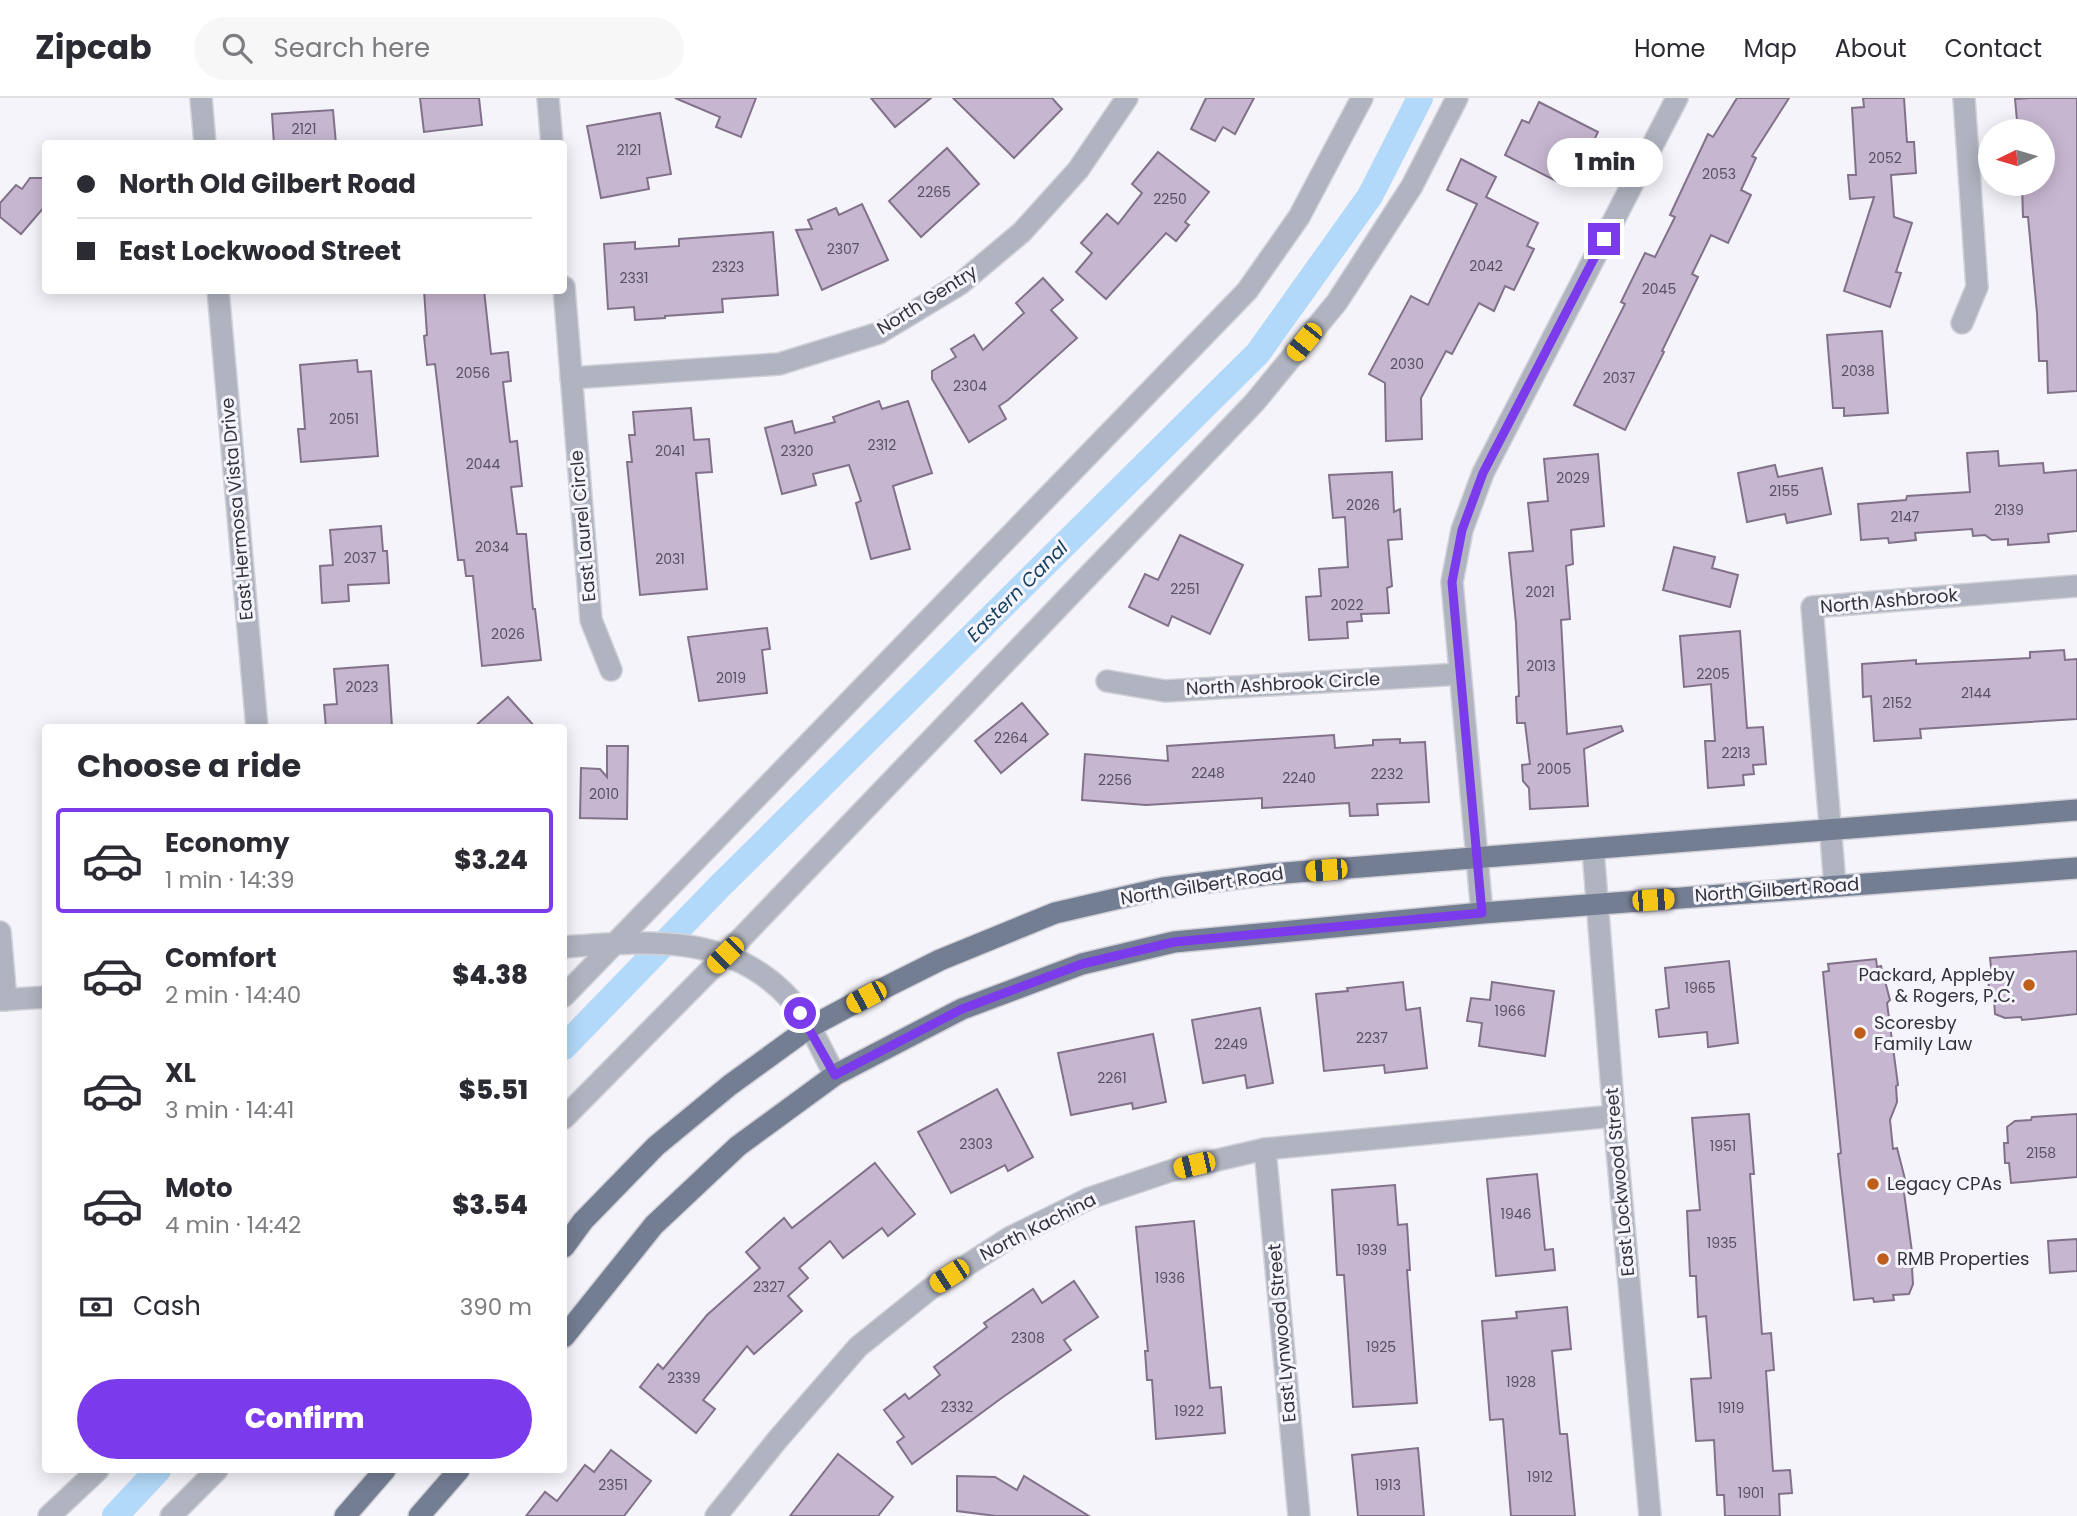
<!DOCTYPE html>
<html lang="en">
<head>
<meta charset="utf-8">
<style>
  :root { --surface:#fff; --page:#f7f7f7; --text:#2b2b33; --muted:#7c7c81; --line:#e1e1e2; --accent:#7c3aed }
  body { margin:0; font-family:Poppins,sans-serif; background:var(--page); color:var(--text); height:100vh; display:flex; flex-direction:column; font-size:26px; white-space:nowrap }
  * { box-sizing:border-box; margin:0 }
  p { font-size:23px; color:var(--muted) }
  .icon { flex:none; width:38px; height:38px; fill:none; stroke:currentColor; stroke-width:2; stroke-linecap:round; stroke-linejoin:round }
  .map { position:relative; flex:1; overflow:hidden }
  .details { position:absolute; left:42px; top:626px; width:525px; height:749px; display:flex; flex-direction:column; background:var(--surface); border-radius:7px; box-shadow:0 4px 18px #0003 }
  .details>* { flex:none }
  .banner { position:absolute; left:42px; top:42px; width:525px; height:154px; border-radius:7px; box-shadow:0 4px 18px #0003; display:grid; align-content:center; height:154px; padding:0 35px; background:var(--surface) }
  .needle { width:46px; rotate:265deg }
  .fabs { position:absolute; left:1978px; top:21px; display:grid; gap:14px }
  .fabs a { display:grid; place-items:center; width:77px; height:77px; border-radius:50%; background:var(--surface); box-shadow:0 4px 18px #0003; font-size:35px }
  .end { position:absolute; width:32px; height:32px; margin:-16px; border:9px solid #7c3aed; background:#fff; box-shadow:0 0 0 4px #fff }
  .from { border-radius:50% }
  .bubble { position:absolute; height:49px; border-radius:24px; background:var(--surface); box-shadow:0 4px 18px #0003; font-size:23px; font-weight:800; line-height:49px; text-align:center }
  .car { position:absolute; width:21px; height:42px; margin:-21px -10px; border-radius:9px; box-shadow:0 0 5px 2px #0007; background:linear-gradient(#f5c518 24%,#345 0 40%,#f5c518 0 76%,#345 0 86%,#f5c518 0) }
  .banner b { display:flex; align-items:center; gap:24px; height:66px; font-size:26px }
  .banner b+b { border-top:2px solid var(--line) }
  .banner i { width:18px; height:18px; background:var(--text) }
  ul { padding:0; list-style:none }
  li { display:flex; align-items:center; gap:21px; height:105px; margin:0 14px 10px; padding:0 21px; border:4px solid transparent; border-radius:7px }
  li div { flex:1 }
  li b { display:block; font-size:26px }
  li em { font-style:normal; font-weight:800 }
  li.current { border-color:var(--accent) }
  li>.icon { width:63px; height:63px; stroke-width:1.5 }
  h2 { padding:0 35px; font-size:32px; line-height:84px }
  .pay { display:flex; align-items:center; gap:18px; height:77px; padding:0 35px; font-size:26px }
  .pay p { margin-inline-start:auto }
  .button { display:flex; gap:14px; margin-top:auto; padding:14px 35px }
  .button a { flex:1; height:80px; border-radius:42px; background:var(--accent); color:#fff; font-size:28px; font-weight:800; line-height:80px; text-align:center }
  header { display:flex; align-items:center; gap:42px; box-sizing:border-box; height:98px; padding:0 35px; background:var(--surface); border-bottom:2px solid var(--line) }
  header strong { font-size:33px }
  nav { display:flex; gap:38px; margin-inline-start:auto; font-size:24px }
  .search { width:490px; height:63px; background:var(--page); display:flex; align-items:center; gap:18px; box-sizing:border-box; padding:0 24px; border-radius:38px; color:var(--muted); font-size:26px }
  .map>svg:first-child { display:block }
  .lines { fill:none; stroke-linecap:round; stroke-linejoin:round }
  .canal { stroke:#b2d9f9; stroke-width:26 }
  .building { fill:#c7b6d0; stroke:#817189; stroke-width:2 }
  .minor-casing { stroke:#d2d1d8; stroke-width:24 }
  .major-casing { stroke:#d2d1d8; stroke-width:24 }
  .minor { stroke:#afb4c0; stroke-width:21 }
  .major { stroke:#747e93; stroke-width:21 }
  .route { stroke:#7c3aed; stroke-width:9 }
  .poi-dot { fill:#be5e1a; stroke:#f5f4fa; stroke-width:2.5 }
  .labels { text-anchor:middle; stroke-width:6; stroke-linejoin:round; paint-order:stroke }
  .number-label { font-size:14px; fill:#575262 }
  .street-label { font-size:18px; fill:#32313d; stroke:#f5f4fa }
  .poi-label { font-size:18px; fill:#32313d; stroke:#f5f4fa; text-anchor:start }
  .water-label { font-size:19px; font-style:italic; fill:#144160; stroke:#f5f4fa }
</style>
</head>
<body>
<header>
<strong>Zipcab</strong>
<div class="search"><svg class="icon" aria-label="search" viewBox="0 0 24 24"><circle cx="10" cy="10" r="6"/><path d="M15 15l6 6"/></svg>Search here</div>
<nav><a>Home</a><a>Map</a><a>About</a><a>Contact</a></nav>
</header>
<div class="map">
<svg width="2077" height="1418" viewBox="0 0 2077 1418">
  <rect width="100%" height="100%" fill="#f5f4fa"/>
  <g class="lines">
    <g class="canal">
      <path d="M564 949 718 790 1258 255 1370 98 1420 0"/>
      <path d="M115 1418 158 1372"/>
    </g>
  </g>
  <g class="building">
    <path d="M420 0H479L482 27 424 34Z"/>
    <path d="M675 0H756L741 39 716 29 720 19Z"/>
    <path d="M871 0H931L895 29Z"/>
    <path d="M953 0H1052L1062 11 1014 60Z"/>
    <path d="M1206 0H1254L1235 36 1223 29 1215 43 1191 31Z"/>
    <path d="M1737 0H1789L1752 58 1756 60 1741 92 1751 97 1728 145 1711 137 1692 176 1698 179 1662 253 1664 254 1625 332 1574 307 1625 206 1621 204 1645 155 1655 159 1675 119 1670 117 1708 36 1713 39Z"/>
    <path d="M1863 0H1904L1907 44H1914L1916 75 1891 77 1894 119 1912 125 1896 174 1901 175 1890 209 1844 193 1874 99 1850 101 1848 77H1856L1852 10 1864 9Z"/>
    <path d="M2030 0H2077V293L2048 295 2047 263H2039L2037 215 2028 119H2023L2022 86H2042V33H2018L2015 1Z"/>
    <path d="M1539 4 1598 34 1582 67 1568 60 1556 83 1505 57 1522 22 1529 25Z"/>
    <path d="M333 12 336 46H274L272 16Z"/>
    <path d="M660 15 671 76 647 80 649 91 601 100 587 28Z"/>
    <path d="M947 50 979 86 921 139 889 103Z"/>
    <path d="M1158 54 1209 94 1185 124 1189 127 1176 143 1166 135 1106 201 1076 174 1092 155 1081 145 1107 116 1118 126 1142 95 1132 86Z"/>
    <path d="M1461 61 1496 79 1486 99 1538 125 1527 148 1534 151 1514 192 1505 188 1494 213 1479 205 1452 256 1446 253 1421 300 1422 341 1386 343 1385 285 1369 276 1411 198 1428 207 1477 106 1447 92Z"/>
    <path d="M30 80H46V107L21 136 0 119V105L16 87 22 91Z"/>
    <path d="M862 106 888 162 822 192 796 132 812 131 808 122 836 110 839 117Z"/>
    <path d="M773 134 778 197 722 201 723 214 665 218V220L635 222 634 209 608 211 604 146 635 144V151L679 148V141Z"/>
    <path d="M1043 180 1063 202 1051 212 1077 240 1008 302 999 308 1006 321 969 344 932 281V273L956 259 951 251 974 237 983 252 1024 215 1016 205Z"/>
    <path d="M424 192H484L491 256 508 254 511 283 503 284 510 344 517 343 522 388 511 389 517 436H526L533 511H535L541 562 482 568 473 478H466L464 462H458L435 266 427 267 424 238 427 237Z"/>
    <path d="M1882 233 1888 315 1844 318V310H1833L1827 237Z"/>
    <path d="M357 262 358 274 371 273 378 358 301 364 298 331H305L300 267Z"/>
    <path d="M879 303 882 311 908 303 932 375 893 388 910 451 871 461 856 405 861 403 849 367 813 376 816 387 782 396 765 330 792 323 795 335 835 324 833 319Z"/>
    <path d="M691 310 694 342 709 341 712 374 696 375 707 491 640 497 627 364H632L629 337H635L633 314Z"/>
    <path d="M1998 353 1999 368 2043 365 2044 375 2077 372V433L2048 436 2049 444 2008 447V441L1992 442 1985 437 1973 438 1972 431 1915 435 1916 442 1889 445 1888 440 1861 442 1858 406 1906 402 1907 398 1970 394 1967 355Z"/>
    <path d="M1598 356 1604 428 1571 432 1573 466 1566 468 1570 521 1561 522 1567 636 1621 628 1623 633 1584 651 1588 708 1530 711 1529 690 1523 683 1522 667 1530 666 1525 625H1517L1516 599 1519 598 1516 525 1509 455 1533 453 1528 405 1548 403 1544 361Z"/>
    <path d="M1775 367 1778 379 1822 370 1831 416 1787 425 1785 416 1747 424 1738 375Z"/>
    <path d="M1392 374 1394 414 1400 411 1402 441 1388 442 1392 488 1387 490 1389 515 1361 516 1362 523 1347 524 1348 540 1309 542 1306 499 1321 498 1319 471 1348 469 1345 419 1333 420 1329 377Z"/>
    <path d="M381 428 383 453H387L389 485 348 487 349 503 322 505 320 468 333 467 330 432Z"/>
    <path d="M1180 437 1243 467 1210 536 1172 518 1168 528 1129 509 1145 476 1158 482Z"/>
    <path d="M1674 449 1715 459 1712 470 1738 477 1730 509 1663 492Z"/>
    <path d="M767 530 770 551 762 552 767 595 699 603 688 539Z"/>
    <path d="M1740 533 1747 630 1763 629 1766 666 1753 667 1754 676 1743 677 1744 687 1708 690 1705 643H1715L1711 586 1684 589 1680 538Z"/>
    <path d="M2064 552 2065 562 2077 561V621L1920 631 1921 640 1874 643 1871 598 1863 599 1862 566 1916 562V566L2030 560V554Z"/>
    <path d="M388 567 392 629 326 630 324 607 337 606 334 571Z"/>
    <path d="M508 599 536 630H473Z"/>
    <path d="M1022 605 1048 636 1001 675 975 643Z"/>
    <path d="M1334 637 1335 650 1373 647V642L1400 641V645L1425 644 1429 704 1377 706 1378 717 1350 718 1349 705 1262 710V700L1146 707 1082 702 1085 656 1168 663 1167 648Z"/>
    <path d="M607 648H628L627 721 580 720 581 670 600 671 607 679Z"/>
    <path d="M2077 853V916L2022 922 2021 919 2005 920 1995 916 1994 900H1990L1988 880 1992 879 1990 860Z"/>
    <path d="M1876 861 1877 869 1881 868 1890 902 1887 905 1898 987 1896 988 1897 1004 1890 1022 1893 1051 1897 1050 1906 1085 1903 1087 1914 1169 1912 1170 1913 1186 1909 1196 1893 1197 1894 1202 1874 1204 1873 1200 1854 1202 1838 1056 1841 1055 1823 874 1829 873 1828 866Z"/>
    <path d="M1729 863 1738 945 1708 949 1707 934 1659 939 1656 912 1669 910 1665 870Z"/>
    <path d="M1403 884 1406 912 1420 910 1427 970 1385 975 1384 967 1324 973 1316 896 1348 893 1347 890Z"/>
    <path d="M1492 884 1554 893 1545 958 1479 948 1482 925 1467 923 1471 900 1490 902Z"/>
    <path d="M1260 910 1273 985 1247 990 1245 977 1203 985 1192 922Z"/>
    <path d="M1153 936 1166 1004 1133 1011 1132 1005 1071 1017 1058 955Z"/>
    <path d="M997 991 1033 1059 1008 1073 1005 1067 951 1095 918 1034Z"/>
    <path d="M1749 1016 1754 1076H1750L1762 1236 1771 1235 1774 1272 1766 1273 1773 1373 1790 1372 1792 1395 1779 1396 1780 1418H1725L1724 1397H1717L1714 1342 1696 1343 1691 1281 1711 1280 1706 1218 1698 1219 1696 1178H1690L1687 1113 1700 1112 1692 1020Z"/>
    <path d="M2077 1016V1079L2011 1085 2009 1065H2005L2004 1045H2008L2007 1029 2015 1023 2031 1022 2032 1019Z"/>
    <path d="M875 1065 915 1116 888 1138 882 1130 843 1160 830 1143 799 1170 808 1180 788 1198 802 1213 754 1256 747 1248 703 1302 715 1311 696 1335 640 1289 658 1266 663 1271 707 1217 760 1170 746 1154 784 1120 792 1130Z"/>
    <path d="M1537 1076 1545 1152 1553 1151 1555 1172 1496 1178 1487 1081Z"/>
    <path d="M1395 1087 1398 1127 1407 1126 1410 1172H1407L1417 1305 1353 1309 1344 1177H1337L1332 1092Z"/>
    <path d="M1194 1123 1210 1290 1221 1289 1225 1335 1156 1341 1152 1282H1147L1145 1253H1148L1136 1129Z"/>
    <path d="M2077 1141V1173L2050 1175 2048 1143Z"/>
    <path d="M1074 1183 1098 1219 1064 1242 1071 1252 1003 1299 912 1366 897 1344 904 1339 884 1312 905 1296 909 1301 940 1277 934 1269 987 1229 984 1225 1033 1191 1042 1205Z"/>
    <path d="M1567 1209 1571 1251 1552 1253 1560 1336H1567L1575 1418H1511L1503 1321 1490 1322 1482 1223 1517 1220 1516 1214Z"/>
    <path d="M1418 1350 1424 1418H1358L1352 1357Z"/>
    <path d="M611 1352 651 1383 624 1418H526L545 1394 557 1403 585 1367 594 1374Z"/>
    <path d="M838 1356 893 1399 878 1418H790Z"/>
    <path d="M957 1378 995 1379 1017 1392 1024 1378 1089 1418H996L957 1413Z"/>
  </g>
  <g class="lines">
    <g class="minor-casing">
      <g id="minor">
        <path d="M201 0 205 46"/>
        <path d="M548 0 552 46"/>
        <path d="M564 189 591 522 611 572"/>
        <path d="M218 192 257 630"/>
        <path d="M1962 225 1977 189 1964 0"/>
        <path d="M571 280 779 266 879 235 960 186 1022 134 1078 72 1127 0"/>
        <path d="M1107 583 1165 593 1460 576"/>
        <path d="M1593 751 1614 1018 1650 1418"/>
        <path d="M1835 787 1812 509 2077 488"/>
        <path d="M1482 815 1452 484 1462 432 1483 375 1677 0"/>
        <path d="M0 834 6 902"/>
        <path d="M564 849C646 843 730 834 791 902 810 923 821 952 835 977"/>
        <path d="M564 898 1247 193 1299 119 1362 0"/>
        <path d="M0 902 46 899"/>
        <path d="M564 1020 725 857 1254 305 1337 204 1412 88 1457 0"/>
        <path d="M1265 1051 1299 1418"/>
        <path d="M49 1418 98 1372"/>
        <path d="M171 1418 217 1372"/>
        <path d="M716 1418 778 1341 858 1249 930 1191 1009 1140 1090 1100 1170 1073 1265 1051 1614 1018"/>
      </g>
    </g>
    <g class="major-casing">
      <g id="major">
        <path d="M564 1149 583 1123 656 1048 730 987 810 929 866 899 940 862 1055 815 1163 790 1272 776 2077 712"/>
        <path d="M564 1239 654 1127 738 1048 835 977 962 911 1082 866 1174 844 1482 815 2077 770"/>
        <path d="M345 1418 385 1372"/>
        <path d="M419 1418 459 1372"/>
      </g>
    </g>
    <use href="#minor" class="minor"/>
    <use href="#major" class="major"/>
  </g>
  <g class="lines">
    <path class="route" d="M800 915 835 977 962 911 1082 866 1174 844 1482 815 1452 484 1462 432 1483 375 1604 141"/>
  </g>
  <g class="poi-dot">
    <circle cx="2029" cy="887" r="7"/>
    <circle cx="1860" cy="935" r="7"/>
    <circle cx="1873" cy="1086" r="7"/>
    <circle cx="1883" cy="1161" r="7"/>
  </g>
  <g class="labels">
    <g class="number-label">
      <text x="304" y="36">2121</text>
      <text x="629" y="57">2121</text>
      <text x="1885" y="65">2052</text>
      <text x="1719" y="81">2053</text>
      <text x="934" y="99">2265</text>
      <text x="1170" y="106">2250</text>
      <text x="843" y="156">2307</text>
      <text x="1486" y="173">2042</text>
      <text x="728" y="174">2323</text>
      <text x="634" y="185">2331</text>
      <text x="1659" y="196">2045</text>
      <text x="1407" y="271">2030</text>
      <text x="1858" y="278">2038</text>
      <text x="473" y="280">2056</text>
      <text x="1619" y="285">2037</text>
      <text x="970" y="293">2304</text>
      <text x="344" y="326">2051</text>
      <text x="882" y="352">2312</text>
      <text x="670" y="358">2041</text>
      <text x="797" y="358">2320</text>
      <text x="483" y="371">2044</text>
      <text x="1573" y="385">2029</text>
      <text x="1784" y="398">2155</text>
      <text x="1363" y="412">2026</text>
      <text x="2009" y="417">2139</text>
      <text x="1905" y="424">2147</text>
      <text x="492" y="454">2034</text>
      <text x="360" y="465">2037</text>
      <text x="670" y="466">2031</text>
      <text x="1185" y="496">2251</text>
      <text x="1540" y="499">2021</text>
      <text x="1347" y="512">2022</text>
      <text x="508" y="541">2026</text>
      <text x="1541" y="573">2013</text>
      <text x="1713" y="581">2205</text>
      <text x="731" y="585">2019</text>
      <text x="362" y="594">2023</text>
      <text x="1976" y="600">2144</text>
      <text x="1897" y="610">2152</text>
      <text x="1011" y="645">2264</text>
      <text x="1736" y="660">2213</text>
      <text x="1554" y="676">2005</text>
      <text x="1208" y="680">2248</text>
      <text x="1387" y="681">2232</text>
      <text x="1299" y="685">2240</text>
      <text x="1115" y="687">2256</text>
      <text x="604" y="701">2010</text>
      <text x="1700" y="895">1965</text>
      <text x="1510" y="918">1966</text>
      <text x="1372" y="945">2237</text>
      <text x="1231" y="951">2249</text>
      <text x="1112" y="985">2261</text>
      <text x="976" y="1051">2303</text>
      <text x="1723" y="1053">1951</text>
      <text x="2041" y="1060">2158</text>
      <text x="1516" y="1121">1946</text>
      <text x="1722" y="1150">1935</text>
      <text x="1372" y="1157">1939</text>
      <text x="1170" y="1185">1936</text>
      <text x="769" y="1194">2327</text>
      <text x="1028" y="1245">2308</text>
      <text x="1381" y="1254">1925</text>
      <text x="684" y="1285">2339</text>
      <text x="1521" y="1289">1928</text>
      <text x="957" y="1314">2332</text>
      <text x="1731" y="1315">1919</text>
      <text x="1189" y="1318">1922</text>
      <text x="1540" y="1384">1912</text>
      <text x="613" y="1392">2351</text>
      <text x="1388" y="1392">1913</text>
      <text x="1751" y="1400">1901</text>
    </g>
    <g class="street-label">
      <text transform="translate(927 202) rotate(-32)" y="6">North Gentry</text>
      <text transform="translate(237 411) rotate(-95)" y="6">East Hermosa Vista Drive</text>
      <text transform="translate(583 428) rotate(-95)" y="6">East Laurel Circle</text>
      <text transform="translate(1889 503) rotate(-5)" y="6">North Ashbrook</text>
      <text transform="translate(1283 586) rotate(-3)" y="6">North Ashbrook Circle</text>
      <text transform="translate(1202 788) rotate(-9)" y="6">North Gilbert Road</text>
      <text transform="translate(1777 792) rotate(-4)" y="6">North Gilbert Road</text>
      <text transform="translate(1620 1084) rotate(-95)" y="6">East Lockwood Street</text>
      <text transform="translate(1038 1129) rotate(-27)" y="6">North Kachina</text>
      <text transform="translate(1282 1235) rotate(-95)" y="6">East Lynwood Street</text>
    </g>
    <g class="poi-label">
      <text x="2015" y="883" text-anchor="end">Packard, Appleby<tspan x="2015" dy="21">&amp; Rogers, P.C.</tspan></text>
      <text x="1874" y="931">Scoresby<tspan x="1874" dy="21">Family Law</tspan></text>
      <text x="1887" y="1092">Legacy CPAs</text>
      <text x="1897" y="1167">RMB Properties</text>
    </g>
    <g class="water-label">
      <text transform="translate(1017 493) rotate(-45)" y="7">Eastern Canal</text>
    </g>
  </g>
</svg>
<div class="fabs">
<a><svg class="needle" viewBox="-14 -14 28 28"><path d="M0-13l5 13h-10z" fill="#e53935"/><path d="M0 13l5-13h-10z" fill="#7c7c81"/></svg></a>
</div>
<i class="end from" style="left:800px;top:915px"></i>
<i class="end" style="left:1604px;top:141px"></i>
<div class="bubble" style="left:1547px;top:40px;width:116px">1 min</div>
<i class="car" style="left:1304px;top:244px;rotate:219deg"></i>
<i class="car" style="left:1326px;top:772px;rotate:265deg"></i>
<i class="car" style="left:1653px;top:802px;rotate:86deg"></i>
<i class="car" style="left:725px;top:857px;rotate:225deg"></i>
<i class="car" style="left:866px;top:899px;rotate:242deg"></i>
<i class="car" style="left:1194px;top:1067px;rotate:257deg"></i>
<i class="car" style="left:949px;top:1178px;rotate:237deg"></i>
<div class="banner">
<b><i class="from"></i>North Old Gilbert Road</b>
<b><i></i>East Lockwood Street</b>
</div>
<section class="details">
<h2>Choose a ride</h2>
<ul>
<li class="current"><svg class="icon" aria-label="car" viewBox="0 0 24 24"><path d="M5 17H2v-5l4-1 3-4h7l3 4 3 1v5h-3M9 17h6M6 11h13"/><circle cx="7" cy="17" r="2"/><circle cx="17" cy="17" r="2"/></svg><div><b>Economy</b><p>1 min · 14:39</p></div><em>$3.24</em></li>
<li><svg class="icon" aria-label="car" viewBox="0 0 24 24"><path d="M5 17H2v-5l4-1 3-4h7l3 4 3 1v5h-3M9 17h6M6 11h13"/><circle cx="7" cy="17" r="2"/><circle cx="17" cy="17" r="2"/></svg><div><b>Comfort</b><p>2 min · 14:40</p></div><em>$4.38</em></li>
<li><svg class="icon" aria-label="car" viewBox="0 0 24 24"><path d="M5 17H2v-5l4-1 3-4h7l3 4 3 1v5h-3M9 17h6M6 11h13"/><circle cx="7" cy="17" r="2"/><circle cx="17" cy="17" r="2"/></svg><div><b>XL</b><p>3 min · 14:41</p></div><em>$5.51</em></li>
<li><svg class="icon" aria-label="car" viewBox="0 0 24 24"><path d="M5 17H2v-5l4-1 3-4h7l3 4 3 1v5h-3M9 17h6M6 11h13"/><circle cx="7" cy="17" r="2"/><circle cx="17" cy="17" r="2"/></svg><div><b>Moto</b><p>4 min · 14:42</p></div><em>$3.54</em></li>
</ul>
<div class="pay"><svg class="icon" aria-label="cash" viewBox="0 0 24 24"><path d="M3 7h18v10H3z"/><circle cx="12" cy="12" r="2"/></svg>Cash<p>390 m</p></div>
<div class="button"><a>Confirm</a></div>
</section>
</div>
</body>
</html>
